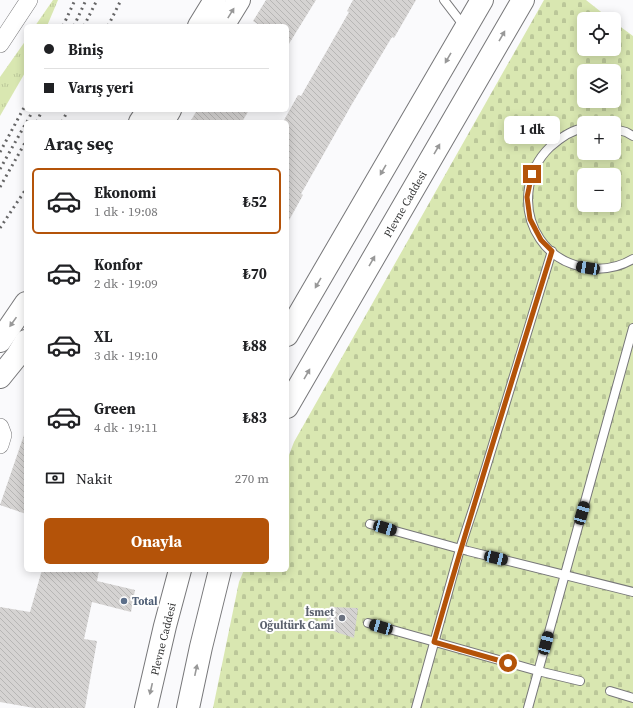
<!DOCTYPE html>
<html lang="tr">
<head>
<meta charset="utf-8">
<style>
  :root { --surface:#fff; --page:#f6f6f6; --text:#202124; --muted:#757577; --line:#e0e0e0; --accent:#b45309 }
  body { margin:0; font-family:"Source Serif 4",serif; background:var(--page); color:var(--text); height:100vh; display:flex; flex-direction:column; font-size:15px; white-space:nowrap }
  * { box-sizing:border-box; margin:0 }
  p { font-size:13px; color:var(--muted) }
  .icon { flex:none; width:22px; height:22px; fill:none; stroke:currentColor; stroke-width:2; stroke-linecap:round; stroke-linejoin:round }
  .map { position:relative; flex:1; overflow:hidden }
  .details { position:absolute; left:24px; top:120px; width:265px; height:452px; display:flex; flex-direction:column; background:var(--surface); border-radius:6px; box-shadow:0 2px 10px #0003 }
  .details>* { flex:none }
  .banner { position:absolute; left:24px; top:24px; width:265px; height:88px; border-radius:6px; box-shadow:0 2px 10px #0003; display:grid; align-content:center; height:88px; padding:0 20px; background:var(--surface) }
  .buttons { position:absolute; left:577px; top:12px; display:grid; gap:8px }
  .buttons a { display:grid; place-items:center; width:44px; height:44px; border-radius:6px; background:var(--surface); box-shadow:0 2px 10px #0003; font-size:20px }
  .end { position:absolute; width:18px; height:18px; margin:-9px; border:5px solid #b45309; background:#fff; box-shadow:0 0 0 2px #fff }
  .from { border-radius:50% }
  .bubble { position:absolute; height:28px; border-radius:6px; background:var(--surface); box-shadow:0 2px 10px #0003; font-size:13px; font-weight:700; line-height:28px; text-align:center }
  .car { position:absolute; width:12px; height:24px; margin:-12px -6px; border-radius:5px; box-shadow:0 0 3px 1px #0007; background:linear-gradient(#222 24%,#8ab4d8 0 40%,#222 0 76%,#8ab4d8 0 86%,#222 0) }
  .banner b { display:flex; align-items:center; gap:14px; height:38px; font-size:15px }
  .banner b+b { border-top:1px solid var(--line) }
  .banner i { width:10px; height:10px; background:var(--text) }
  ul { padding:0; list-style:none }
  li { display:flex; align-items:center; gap:12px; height:66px; margin:0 8px 6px; padding:0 12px; border:2px solid transparent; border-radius:6px }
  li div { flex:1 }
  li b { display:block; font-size:15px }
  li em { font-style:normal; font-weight:700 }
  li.selected { border-color:var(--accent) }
  li>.icon { width:36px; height:36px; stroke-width:1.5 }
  h2 { padding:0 20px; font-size:18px; line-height:48px }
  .pay { display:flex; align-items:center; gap:10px; height:44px; padding:0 20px; font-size:15px }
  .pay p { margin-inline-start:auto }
  .button { display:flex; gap:8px; margin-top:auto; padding:8px 20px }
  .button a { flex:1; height:46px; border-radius:6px; background:var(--accent); color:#fff; font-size:16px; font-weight:700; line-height:46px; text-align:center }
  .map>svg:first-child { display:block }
  .cemetery { fill:url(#cemetery-stones); fill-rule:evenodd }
  .park { fill:url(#park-tufts) }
  .building { fill:url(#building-back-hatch) }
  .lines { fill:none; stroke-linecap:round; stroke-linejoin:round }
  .service-casing { stroke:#777779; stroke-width:10 }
  .minor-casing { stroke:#777779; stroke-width:18 }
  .secondary-casing { stroke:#777779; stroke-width:24 }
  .primary-casing { stroke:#777779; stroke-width:24 }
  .service { stroke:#fff; stroke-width:8 }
  .minor { stroke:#fff; stroke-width:17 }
  .secondary { stroke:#fff; stroke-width:22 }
  .primary { stroke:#fff; stroke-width:22 }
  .rail { stroke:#666667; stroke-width:3; stroke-dasharray:2 4; stroke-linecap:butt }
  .oneway { fill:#989898 }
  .route { stroke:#b45309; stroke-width:5 }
  .service-dot { fill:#5c6f8a; stroke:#fff; stroke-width:1.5 }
  .worship-dot { fill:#6b7280; stroke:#fff; stroke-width:1.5 }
  .labels { text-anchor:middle; stroke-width:4; stroke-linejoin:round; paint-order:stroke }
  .street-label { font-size:11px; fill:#303131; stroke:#fff }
  .service-label { font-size:11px; font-weight:bold; fill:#4e5e75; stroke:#fff; text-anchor:start }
  .worship-label { font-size:11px; font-weight:bold; fill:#5b616d; stroke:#fff; text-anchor:end }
</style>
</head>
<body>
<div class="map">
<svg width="633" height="708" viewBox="0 0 633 708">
  <defs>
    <pattern id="cemetery-stones" width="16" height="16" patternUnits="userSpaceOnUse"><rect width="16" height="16" fill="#d9e7b1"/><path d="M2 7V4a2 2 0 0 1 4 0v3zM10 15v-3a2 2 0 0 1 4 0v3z" fill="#bbc799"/></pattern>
    <pattern id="park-tufts" width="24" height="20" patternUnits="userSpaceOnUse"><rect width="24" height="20" fill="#d9e7b1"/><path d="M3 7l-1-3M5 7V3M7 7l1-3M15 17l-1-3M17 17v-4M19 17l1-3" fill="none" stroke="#bbc799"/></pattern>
    <pattern id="building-back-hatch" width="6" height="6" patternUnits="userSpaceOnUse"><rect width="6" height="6" fill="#d5d3d2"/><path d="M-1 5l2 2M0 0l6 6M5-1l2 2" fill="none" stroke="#b7b6b5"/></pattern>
  </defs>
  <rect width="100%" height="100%" fill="#fafafc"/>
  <path class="cemetery" d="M544 0H586L610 19H584V49H614V22L633 36V708H213L239 582 244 570H287V460L294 442ZM584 71H614V101H584ZM584 123H614V153H584ZM584 175H614V205H584Z"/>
  <g class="park">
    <path d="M53 0H58L47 26H35Z"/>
    <path d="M26 40V71L0 116V77Z"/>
  </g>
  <g class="building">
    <path d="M266 0H316L287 47V26H261L253 21Z"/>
    <path d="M353 0H416L394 38 392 37 352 104 301 194 303 195 287 224V122H283L298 95 301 96 349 12 347 11Z"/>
    <path d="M197 110H249L242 122H190Z"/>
    <path d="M24 435H26V514L0 505Z"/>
    <path d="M42 570H99L97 581 135 590 131 612 92 602 84 639 97 641 85 708H34L0 702V607L30 612Z"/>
    <path d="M330 607 358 608 354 638 324 628Z"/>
  </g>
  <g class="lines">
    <g class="service-casing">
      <g id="service">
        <path d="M444 0 464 26"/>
        <path d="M584 128C571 130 559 139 550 147 525 171 521 211 540 239 560 269 603 277 633 259"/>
        <path d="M614 129 626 132 633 136"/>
        <path d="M370 524 468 551 633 592"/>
        <path d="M368 623 538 671 580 681"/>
        <path d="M610 691 633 698"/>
        <path d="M416 708 460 549 477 497 552 251"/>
        <path d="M528 708 633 328"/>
      </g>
    </g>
    <g class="minor-casing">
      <g id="minor">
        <path d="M0 44 29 0"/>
        <path d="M0 427 3 435 0 445"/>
      </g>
    </g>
    <g class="secondary-casing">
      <g id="secondary">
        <path d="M199 26 215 0"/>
        <path d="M223 26 239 0"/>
        <path d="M140 122 148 110"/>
        <path d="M163 122 170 110"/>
        <path d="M0 341 26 303"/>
        <path d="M0 377 17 356 26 341"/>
      </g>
    </g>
    <g class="primary-casing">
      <g id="primary">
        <path d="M287 335 482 0"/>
        <path d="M287 407 523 0"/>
        <path d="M146 708 165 626 180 570"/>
        <path d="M188 708 201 647 220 570"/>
      </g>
    </g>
    <use href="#service" class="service"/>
    <use href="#minor" class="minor"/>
    <use href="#secondary" class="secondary"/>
    <use href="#primary" class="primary"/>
    <g class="rail">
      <path d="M63 26 75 0"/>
      <path d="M74 26 86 0"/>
      <path d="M84 26 97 0"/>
      <path d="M108 26 121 0"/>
      <path d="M27 122 33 110"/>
      <path d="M37 122 42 110"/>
      <path d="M62 122 68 110"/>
      <path d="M0 152 26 104"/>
      <path d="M0 169 26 123"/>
      <path d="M0 187 26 141"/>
      <path d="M0 228 26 189"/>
    </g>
  </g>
  <defs><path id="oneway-solid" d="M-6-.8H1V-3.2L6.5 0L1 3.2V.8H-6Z"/></defs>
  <g class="oneway">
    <use href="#oneway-solid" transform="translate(231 13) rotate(-58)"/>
    <use href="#oneway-solid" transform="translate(502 36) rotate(-60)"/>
    <use href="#oneway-solid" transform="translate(448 58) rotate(120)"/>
    <use href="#oneway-solid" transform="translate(437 149) rotate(-60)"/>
    <use href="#oneway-solid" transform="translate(383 170) rotate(120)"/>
    <use href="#oneway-solid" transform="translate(372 261) rotate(-60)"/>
    <use href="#oneway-solid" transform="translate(318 283) rotate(120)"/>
    <use href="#oneway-solid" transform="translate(13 322) rotate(125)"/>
    <use href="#oneway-solid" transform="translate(307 374) rotate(-60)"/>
    <use href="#oneway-solid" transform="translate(196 670) rotate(-78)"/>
    <use href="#oneway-solid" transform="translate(151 689) rotate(103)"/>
  </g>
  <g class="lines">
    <path class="route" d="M508 663 434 642C471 511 512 381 552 251L541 240 530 219 527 197 532 174"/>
  </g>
  <circle class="service-dot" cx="124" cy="601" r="4"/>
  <circle class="worship-dot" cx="342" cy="618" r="4"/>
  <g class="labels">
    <g class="street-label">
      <text transform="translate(405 204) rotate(-60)" y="4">Plevne Caddesi</text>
      <text transform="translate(163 639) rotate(-76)" y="4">Plevne Caddesi</text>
    </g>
    <g class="service-label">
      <text x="132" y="605">Total</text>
    </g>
    <g class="worship-label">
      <text x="334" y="616">İsmet<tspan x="334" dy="13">Oğultürk Cami</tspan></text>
    </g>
  </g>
</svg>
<div class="buttons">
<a><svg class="icon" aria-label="locate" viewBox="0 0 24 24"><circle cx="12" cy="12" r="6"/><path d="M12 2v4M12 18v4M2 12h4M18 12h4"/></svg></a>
<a><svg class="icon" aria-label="layers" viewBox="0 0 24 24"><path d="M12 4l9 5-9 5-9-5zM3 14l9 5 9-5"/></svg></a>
<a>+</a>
<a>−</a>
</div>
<i class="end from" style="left:508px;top:663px"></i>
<i class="end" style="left:532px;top:174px"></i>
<div class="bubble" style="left:504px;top:116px;width:56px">1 dk</div>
<i class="car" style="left:588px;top:268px;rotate:279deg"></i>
<i class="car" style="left:582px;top:513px;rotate:16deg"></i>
<i class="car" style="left:385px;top:528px;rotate:106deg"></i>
<i class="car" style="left:496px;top:558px;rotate:103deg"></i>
<i class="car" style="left:381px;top:627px;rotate:286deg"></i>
<i class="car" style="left:546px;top:643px;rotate:15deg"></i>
<div class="banner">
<b><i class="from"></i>Biniş</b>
<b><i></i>Varış yeri</b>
</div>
<section class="details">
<h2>Araç seç</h2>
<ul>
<li class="selected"><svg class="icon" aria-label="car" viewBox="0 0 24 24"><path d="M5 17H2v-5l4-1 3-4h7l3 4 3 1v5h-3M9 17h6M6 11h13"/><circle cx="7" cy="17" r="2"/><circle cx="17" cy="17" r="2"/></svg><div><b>Ekonomi</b><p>1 dk · 19:08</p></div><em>₺52</em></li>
<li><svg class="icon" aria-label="car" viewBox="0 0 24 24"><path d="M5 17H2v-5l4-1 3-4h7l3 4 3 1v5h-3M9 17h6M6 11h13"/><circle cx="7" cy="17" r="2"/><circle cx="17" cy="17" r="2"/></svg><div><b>Konfor</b><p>2 dk · 19:09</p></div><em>₺70</em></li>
<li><svg class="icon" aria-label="car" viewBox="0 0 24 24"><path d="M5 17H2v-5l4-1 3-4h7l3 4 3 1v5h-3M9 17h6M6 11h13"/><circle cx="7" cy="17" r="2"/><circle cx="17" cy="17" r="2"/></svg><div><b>XL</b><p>3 dk · 19:10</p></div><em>₺88</em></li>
<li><svg class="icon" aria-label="car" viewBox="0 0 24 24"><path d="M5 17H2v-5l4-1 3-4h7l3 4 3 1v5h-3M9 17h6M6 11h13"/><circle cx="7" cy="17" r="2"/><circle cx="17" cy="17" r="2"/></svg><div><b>Green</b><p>4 dk · 19:11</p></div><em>₺83</em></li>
</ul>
<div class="pay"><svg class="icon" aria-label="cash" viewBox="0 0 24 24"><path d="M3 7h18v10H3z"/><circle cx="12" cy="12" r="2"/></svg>Nakit<p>270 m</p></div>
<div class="button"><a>Onayla</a></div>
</section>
</div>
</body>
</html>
